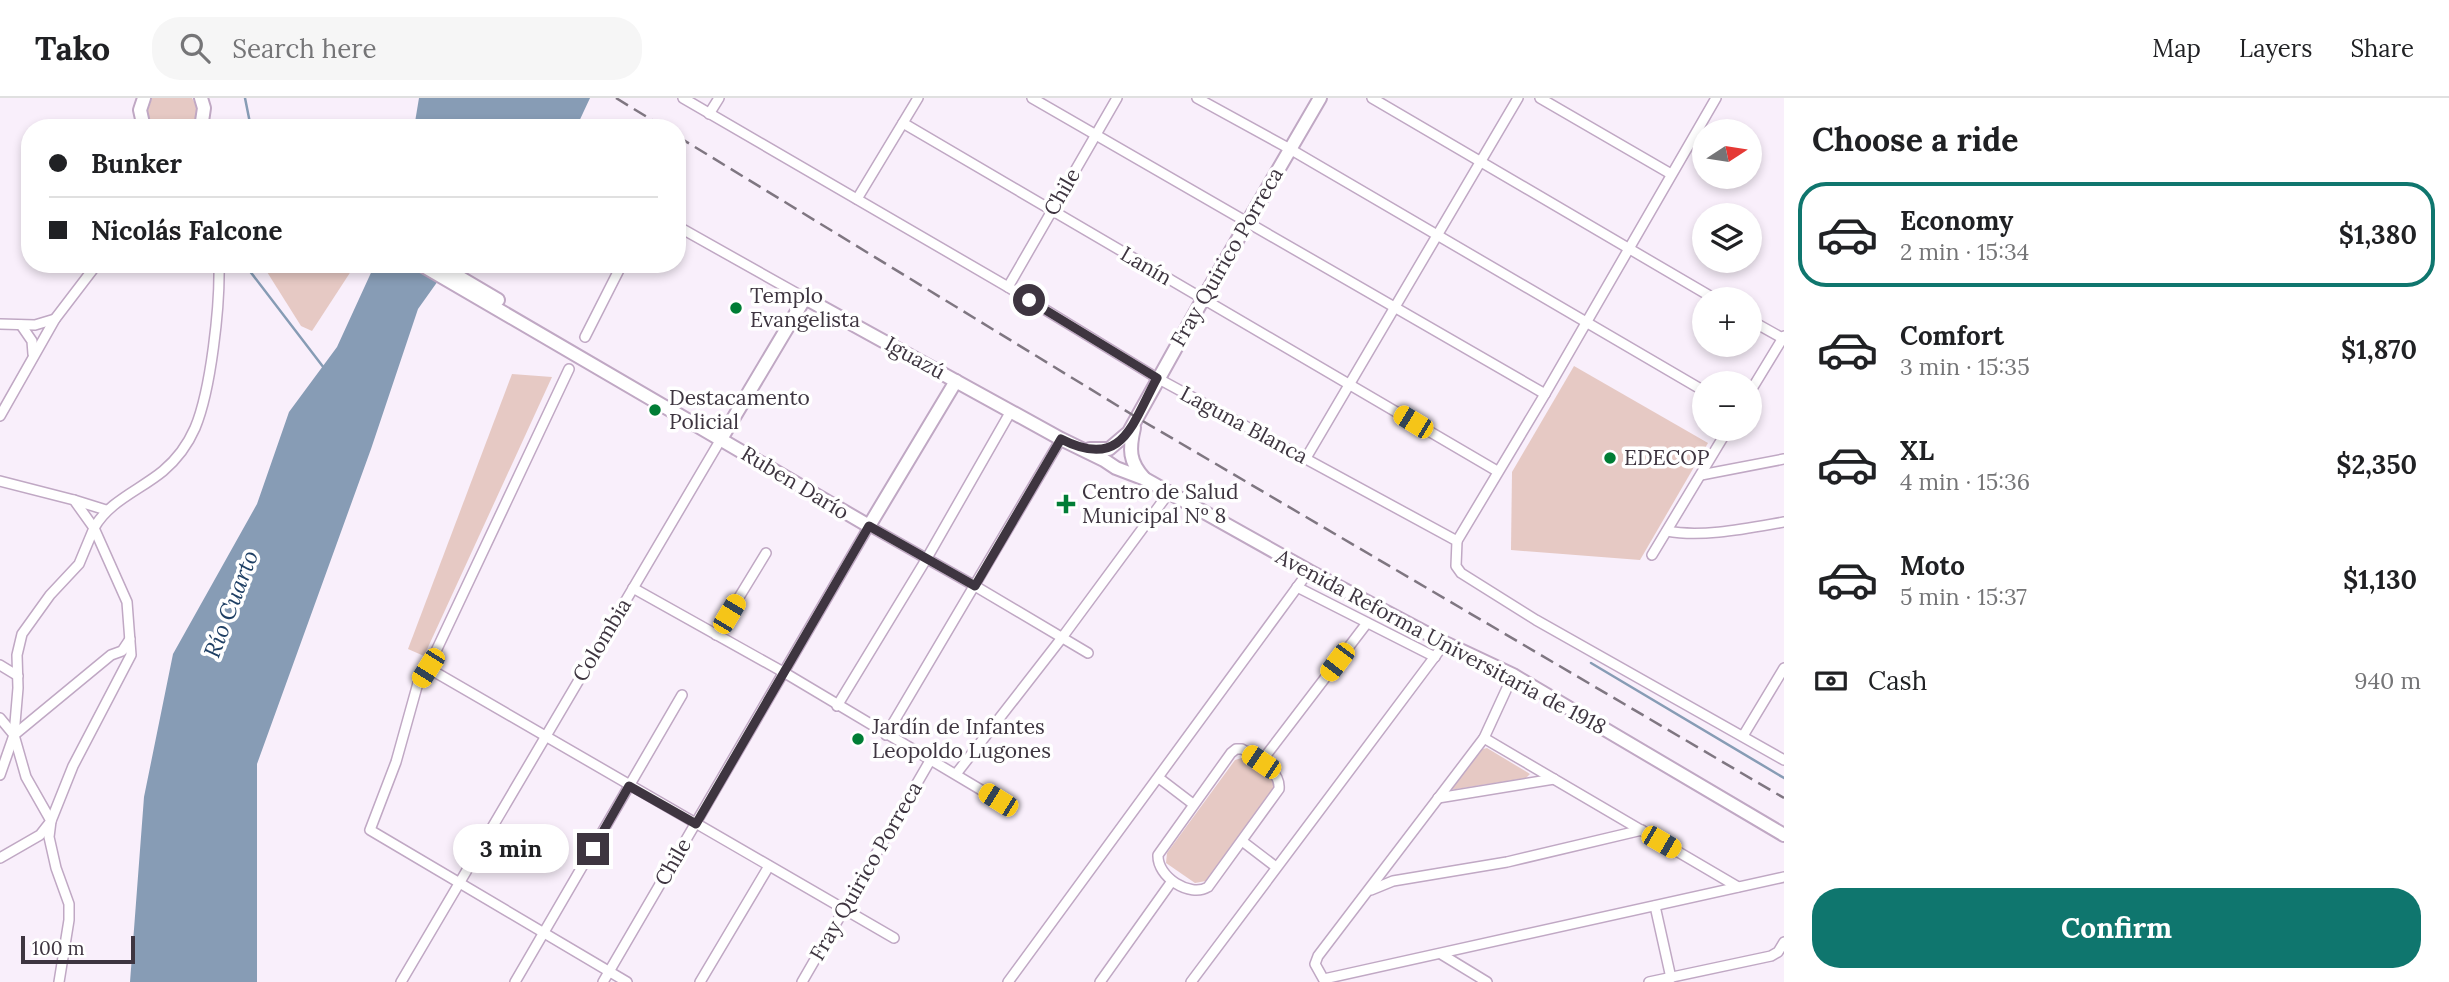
<!DOCTYPE html>
<html lang="en">
<head>
<meta charset="utf-8">
<style>
  :root { --surface:#fff; --page:#f6f6f6; --text:#202124; --muted:#757577; --line:#e0e0e0; --accent:#0f766e }
  body { margin:0; font-family:Lora,serif; background:var(--page); color:var(--text); height:100vh; display:flex; flex-direction:column; font-size:26px; white-space:nowrap }
  * { box-sizing:border-box; margin:0 }
  p { font-size:23px; color:var(--muted) }
  .icon { flex:none; width:38px; height:38px; fill:none; stroke:currentColor; stroke-width:2; stroke-linecap:round; stroke-linejoin:round }
  .map { position:relative; flex:1; overflow:hidden }
  .details { display:flex; flex-direction:column; background:var(--surface); width:665px }
  .details>* { flex:none }
  .guide { position:absolute; left:21px; top:21px; width:665px; height:154px; border-radius:28px; box-shadow:0 4px 10px #0003; display:grid; align-content:center; height:154px; padding:0 28px; background:var(--surface) }
  .needle { width:46px; rotate:78deg }
  .buttons { position:absolute; left:1692px; top:21px; display:grid; gap:14px }
  .buttons a { display:grid; place-items:center; width:70px; height:70px; border-radius:50%; background:var(--surface); box-shadow:0 4px 10px #0003; font-size:35px }
  .scale { position:absolute; left:21px; bottom:18px; width:114px; box-sizing:border-box; padding-left:7px; border:4px solid #3e3540; border-top:0; font-size:19px; line-height:24px; white-space:nowrap; color:#3e3540; -webkit-text-stroke:5px #fff; paint-order:stroke }
  .end { position:absolute; width:32px; height:32px; margin:-16px; border:9px solid #3e3540; background:#fff; box-shadow:0 0 0 4px #fff }
  .from { border-radius:50% }
  .bubble { position:absolute; height:49px; border-radius:24px; background:var(--surface); box-shadow:0 4px 10px #0003; font-size:23px; font-weight:700; line-height:49px; text-align:center }
  .car { position:absolute; width:21px; height:42px; margin:-21px -10px; border-radius:9px; box-shadow:0 0 5px 2px #0007; background:linear-gradient(#f5c518 24%,#345 0 40%,#f5c518 0 76%,#345 0 86%,#f5c518 0) }
  .guide b { display:flex; align-items:center; gap:24px; height:66px; font-size:26px }
  .guide b+b { border-top:2px solid var(--line) }
  .guide i { width:18px; height:18px; background:var(--text) }
  ul { padding:0; list-style:none }
  li { display:flex; align-items:center; gap:21px; height:105px; margin:0 14px 10px; padding:0 14px; border:4px solid transparent; border-radius:28px }
  li div { flex:1 }
  li b { display:block; font-size:26px }
  li em { font-style:normal; font-weight:700 }
  li.current { border-color:var(--accent) }
  li>.icon { width:63px; height:63px; stroke-width:1.5 }
  h2 { padding:0 28px; font-size:32px; line-height:84px }
  .pay { display:flex; align-items:center; gap:18px; height:77px; padding:0 28px; font-size:26px }
  .pay p { margin-inline-start:auto }
  .cta { display:flex; gap:14px; margin-top:auto; padding:14px 28px }
  .cta a { flex:1; height:80px; border-radius:28px; background:var(--accent); color:#fff; font-size:28px; font-weight:700; line-height:80px; text-align:center }
  header { display:flex; align-items:center; gap:42px; box-sizing:border-box; height:98px; padding:0 35px; background:var(--surface); border-bottom:2px solid var(--line) }
  header strong { font-size:33px }
  nav { display:flex; gap:38px; margin-inline-start:auto; font-size:24px }
  .search { width:490px; height:63px; background:var(--page); display:flex; align-items:center; gap:18px; box-sizing:border-box; padding:0 24px; border-radius:28px; color:var(--muted); font-size:26px }
  main { display:flex; flex:1; min-height:0 }
  .map>svg:first-child { display:block }
  .green { fill:#e6c9c4 }
  .water { fill:#879cb5 }
  .lines { fill:none; stroke-linecap:round; stroke-linejoin:round }
  .stream { stroke:#879cb5; stroke-width:2.5 }
  .street-casing { stroke:#c0a8c4; stroke-width:12 }
  .secondary-casing { stroke:#c0a8c4; stroke-width:16 }
  .street { stroke:#fff; stroke-width:9 }
  .secondary { stroke:#fff; stroke-width:12 }
  .rail { stroke:#7f7681; stroke-width:2.5; stroke-dasharray:14 7; stroke-linecap:butt }
  .route { stroke:#3e3540; stroke-width:9 }
  .poi-dot { fill:#007d35; stroke:#fff; stroke-width:2.5 }
  .labels { text-anchor:middle; stroke-width:7; stroke-linejoin:round; paint-order:stroke }
  .street-label { font-size:21px; fill:#3e3540; stroke:#fff }
  .poi-label { font-size:21px; fill:#3e3540; stroke:#fff; text-anchor:start }
  .water-label { font-size:23px; font-style:italic; fill:#1e3f64; stroke:#fff }
</style>
</head>
<body>
<header>
<strong>Tako</strong>
<div class="search"><svg class="icon" aria-label="search" viewBox="0 0 24 24"><circle cx="10" cy="10" r="6"/><path d="M15 15l6 6"/></svg>Search here</div>
<nav><a>Map</a><a>Layers</a><a>Share</a></nav>
</header>
<main>
<div class="map">
<svg width="1784" height="884" viewBox="0 0 1784 884">
  <rect width="100%" height="100%" fill="#f9effb"/>
  <g class="green">
    <path d="M152 0H192L198 11 195 28 151 30 147 15Z"/>
    <path d="M262 166H354L355 167 312 233 301 228Z"/>
    <path d="M1574 268 1708 345 1640 462 1511 452 1512 374Z"/>
    <path d="M512 276 552 279 424 558 408 551Z"/>
    <path d="M1487 650 1530 676 1526 680 1450 692 1483 651Z"/>
    <path d="M1245 659 1273 681V691L1206 783 1195 785 1166 765 1167 755 1235 662Z"/>
  </g>
  <g class="water">
    <path d="M419 0H590L576 30H414Z"/>
    <path d="M375 166H450L418 211 371 351 257 666V884H130L144 699 173 556 257 406 289 314 337 249Z"/>
  </g>
  <g class="lines">
    <g class="stream">
      <path d="M245 0 251 30"/>
      <path d="M247 166 249 172 324 270"/>
      <path d="M1591 565 1784 680"/>
    </g>
    <g class="street-casing">
      <g id="street">
        <path d="M683 0 1008 189 1157 280 1457 443 1456 468 1461 475 1536 522 1784 662"/>
        <path d="M1032 0 1545 296"/>
        <path d="M1197 0 1290 51 1704 293"/>
        <path d="M1372 0 1715 201"/>
        <path d="M1540 0 1671 76"/>
        <path d="M709 16 719 0"/>
        <path d="M903 25 1497 373"/>
        <path d="M857 101 918 0"/>
        <path d="M677 128 805 200"/>
        <path d="M1008 189 1117 0"/>
        <path d="M1750 222 1784 241"/>
        <path d="M0 226 35 227 55 221"/>
        <path d="M21 227 32 243 33 256"/>
        <path d="M585 239 622 166"/>
        <path d="M569 271 428 570 418 585 396 664 370 732 627 884"/>
        <path d="M1750 294 1784 238"/>
        <path d="M0 318 55 221 97 166"/>
        <path d="M1306 360 1518 0"/>
        <path d="M1701 377 1784 361"/>
        <path d="M0 383 74 402 94 430 79 466 50 497 22 536 17 557 18 590 14 637 0 677"/>
        <path d="M74 402 106 412"/>
        <path d="M1667 433C1702 440 1749 430 1784 424"/>
        <path d="M1457 443 1545 296 1716 0"/>
        <path d="M1652 457 1728 331"/>
        <path d="M1297 489 1435 559"/>
        <path d="M633 490 785 575 998 702"/>
        <path d="M716 537 766 455"/>
        <path d="M0 567 18 578"/>
        <path d="M428 570 894 840"/>
        <path d="M837 608 927 460 1011 313"/>
        <path d="M0 620 14 637 26 679 51 723 40 737 0 760"/>
        <path d="M14 637 111 557 122 553 130 541"/>
        <path d="M886 637 1061 341"/>
        <path d="M1743 638 1784 570"/>
        <path d="M1484 640 1738 789"/>
        <path d="M1236 651H1242C1256 660 1281 672 1279 691L1208 789C1190 800 1157 779 1158 757L1231 655Z"/>
        <path d="M1261 664 1367 525"/>
        <path d="M956 676 1061 541 1168 396"/>
        <path d="M1159 680 1193 706"/>
        <path d="M1438 700 1554 681"/>
        <path d="M1242 743 1276 769"/>
        <path d="M1371 792 1393 783 1507 764 1642 732"/>
        <path d="M1655 808 1671 880"/>
        <path d="M1441 856 1487 884"/>
        <path d="M1324 881 1784 779"/>
        <path d="M59 884 69 822V806L56 770 49 739 51 723 73 668 131 557 127 504 94 430C109 403 140 392 163 373 176 362 188 346 195 330 211 292 220 208 219 166"/>
        <path d="M401 884 721 341"/>
        <path d="M515 884 682 597"/>
        <path d="M603 884 869 428 975 488 1088 555"/>
        <path d="M700 884 769 768"/>
        <path d="M802 884 931 661"/>
        <path d="M1008 884 1309 473"/>
        <path d="M1100 884 1172 783"/>
        <path d="M1191 884 1445 545"/>
        <path d="M1325 884 1315 866 1318 858 1484 640 1513 577"/>
        <path d="M1649 884 1771 858 1778 854 1784 844"/>
      </g>
    </g>
    <g class="secondary-casing">
      <g id="secondary">
        <path d="M201 0 204 10 201 30"/>
        <path d="M144 30 140 12 144 0"/>
        <path d="M420 166 869 428 956 283"/>
        <path d="M437 166 498 202"/>
        <path d="M1134 330C1129 351 1129 364 1144 380"/>
        <path d="M721 341 805 200 1061 341 1104 362 1116 370 1145 381 1309 473 1445 545 1513 577 1784 737"/>
        <path d="M1090 351H1109L1129 334 1203 201 1320 0"/>
      </g>
    </g>
    <use href="#street" class="street"/>
    <use href="#secondary" class="secondary"/>
    <g class="rail">
      <path d="M616 0 665 30"/>
      <path d="M677 38 1136 319 1784 700"/>
    </g>
  </g>
  <g class="lines">
    <path class="route" d="M593 751 629 688 696 726 869 428 975 488 1061 341C1123 373 1132 326 1157 280L1029 202"/>
  </g>
  <g class="poi-dot">
    <circle cx="736" cy="210" r="7"/>
    <circle cx="655" cy="312" r="7"/>
    <circle cx="1610" cy="360" r="7"/>
    <path d="M1062.5 395.5h7v7h7v7h-7v7h-7v-7h-7v-7h7z"/>
    <circle cx="858" cy="641" r="7"/>
  </g>
  <g class="labels">
    <g class="street-label">
      <text transform="translate(1062 94) rotate(-60)" y="7">Chile</text>
      <text transform="translate(1227 159) rotate(-60)" y="7">Fray Quirico Porreca</text>
      <text transform="translate(1146 168) rotate(30)" y="7">Lanín</text>
      <text transform="translate(915 260) rotate(29)" y="7">Iguazú</text>
      <text transform="translate(1244 327) rotate(28)" y="7">Laguna Blanca</text>
      <text transform="translate(795 385) rotate(31)" y="7">Ruben Darío</text>
      <text transform="translate(602 542) rotate(-59)" y="7">Colombia</text>
      <text transform="translate(1441 544) rotate(28)" y="7">Avenida Reforma Universitaria de 1918</text>
      <text transform="translate(673 764) rotate(-60)" y="7">Chile</text>
      <text transform="translate(866 773) rotate(-60)" y="7">Fray Quirico Porreca</text>
    </g>
    <g class="poi-label">
      <text x="750" y="205">Templo<tspan x="750" dy="24">Evangelista</tspan></text>
      <text x="669" y="307">Destacamento<tspan x="669" dy="24">Policial</tspan></text>
      <text x="1624" y="367">EDECOP</text>
      <text x="1082" y="401">Centro de Salud<tspan x="1082" dy="24">Municipal Nº 8</tspan></text>
      <text x="872" y="636">Jardín de Infantes<tspan x="872" dy="24">Leopoldo Lugones</tspan></text>
    </g>
    <g class="water-label">
      <text transform="translate(231 506) rotate(-69)" y="8">Río Cuarto</text>
    </g>
  </g>
</svg>
<div class="buttons">
<a><svg class="needle" viewBox="-14 -14 28 28"><path d="M0-13l5 13h-10z" fill="#e53935"/><path d="M0 13l5-13h-10z" fill="#757577"/></svg></a>
<a><svg class="icon" aria-label="layers" viewBox="0 0 24 24"><path d="M12 4l9 5-9 5-9-5zM3 14l9 5 9-5"/></svg></a>
<a>+</a>
<a>−</a>
</div>
<div class="scale">100 m</div>
<i class="end from" style="left:1029px;top:202px"></i>
<i class="end" style="left:593px;top:751px"></i>
<div class="bubble" style="left:453px;top:726px;width:116px">3 min</div>
<i class="car" style="left:1413px;top:324px;rotate:301deg"></i>
<i class="car" style="left:729px;top:516px;rotate:31deg"></i>
<i class="car" style="left:1337px;top:564px;rotate:217deg"></i>
<i class="car" style="left:428px;top:570px;rotate:212deg"></i>
<i class="car" style="left:1261px;top:664px;rotate:304deg"></i>
<i class="car" style="left:998px;top:702px;rotate:302deg"></i>
<i class="car" style="left:1661px;top:744px;rotate:120deg"></i>
<div class="guide">
<b><i class="from"></i>Bunker</b>
<b><i></i>Nicolás Falcone</b>
</div>
</div>
<section class="details">
<h2>Choose a ride</h2>
<ul>
<li class="current"><svg class="icon" aria-label="car" viewBox="0 0 24 24"><path d="M5 17H2v-5l4-1 3-4h7l3 4 3 1v5h-3M9 17h6M6 11h13"/><circle cx="7" cy="17" r="2"/><circle cx="17" cy="17" r="2"/></svg><div><b>Economy</b><p>2 min · 15:34</p></div><em>$1,380</em></li>
<li><svg class="icon" aria-label="car" viewBox="0 0 24 24"><path d="M5 17H2v-5l4-1 3-4h7l3 4 3 1v5h-3M9 17h6M6 11h13"/><circle cx="7" cy="17" r="2"/><circle cx="17" cy="17" r="2"/></svg><div><b>Comfort</b><p>3 min · 15:35</p></div><em>$1,870</em></li>
<li><svg class="icon" aria-label="car" viewBox="0 0 24 24"><path d="M5 17H2v-5l4-1 3-4h7l3 4 3 1v5h-3M9 17h6M6 11h13"/><circle cx="7" cy="17" r="2"/><circle cx="17" cy="17" r="2"/></svg><div><b>XL</b><p>4 min · 15:36</p></div><em>$2,350</em></li>
<li><svg class="icon" aria-label="car" viewBox="0 0 24 24"><path d="M5 17H2v-5l4-1 3-4h7l3 4 3 1v5h-3M9 17h6M6 11h13"/><circle cx="7" cy="17" r="2"/><circle cx="17" cy="17" r="2"/></svg><div><b>Moto</b><p>5 min · 15:37</p></div><em>$1,130</em></li>
</ul>
<div class="pay"><svg class="icon" aria-label="cash" viewBox="0 0 24 24"><path d="M3 7h18v10H3z"/><circle cx="12" cy="12" r="2"/></svg>Cash<p>940 m</p></div>
<div class="cta"><a>Confirm</a></div>
</section>
</main>
</body>
</html>
